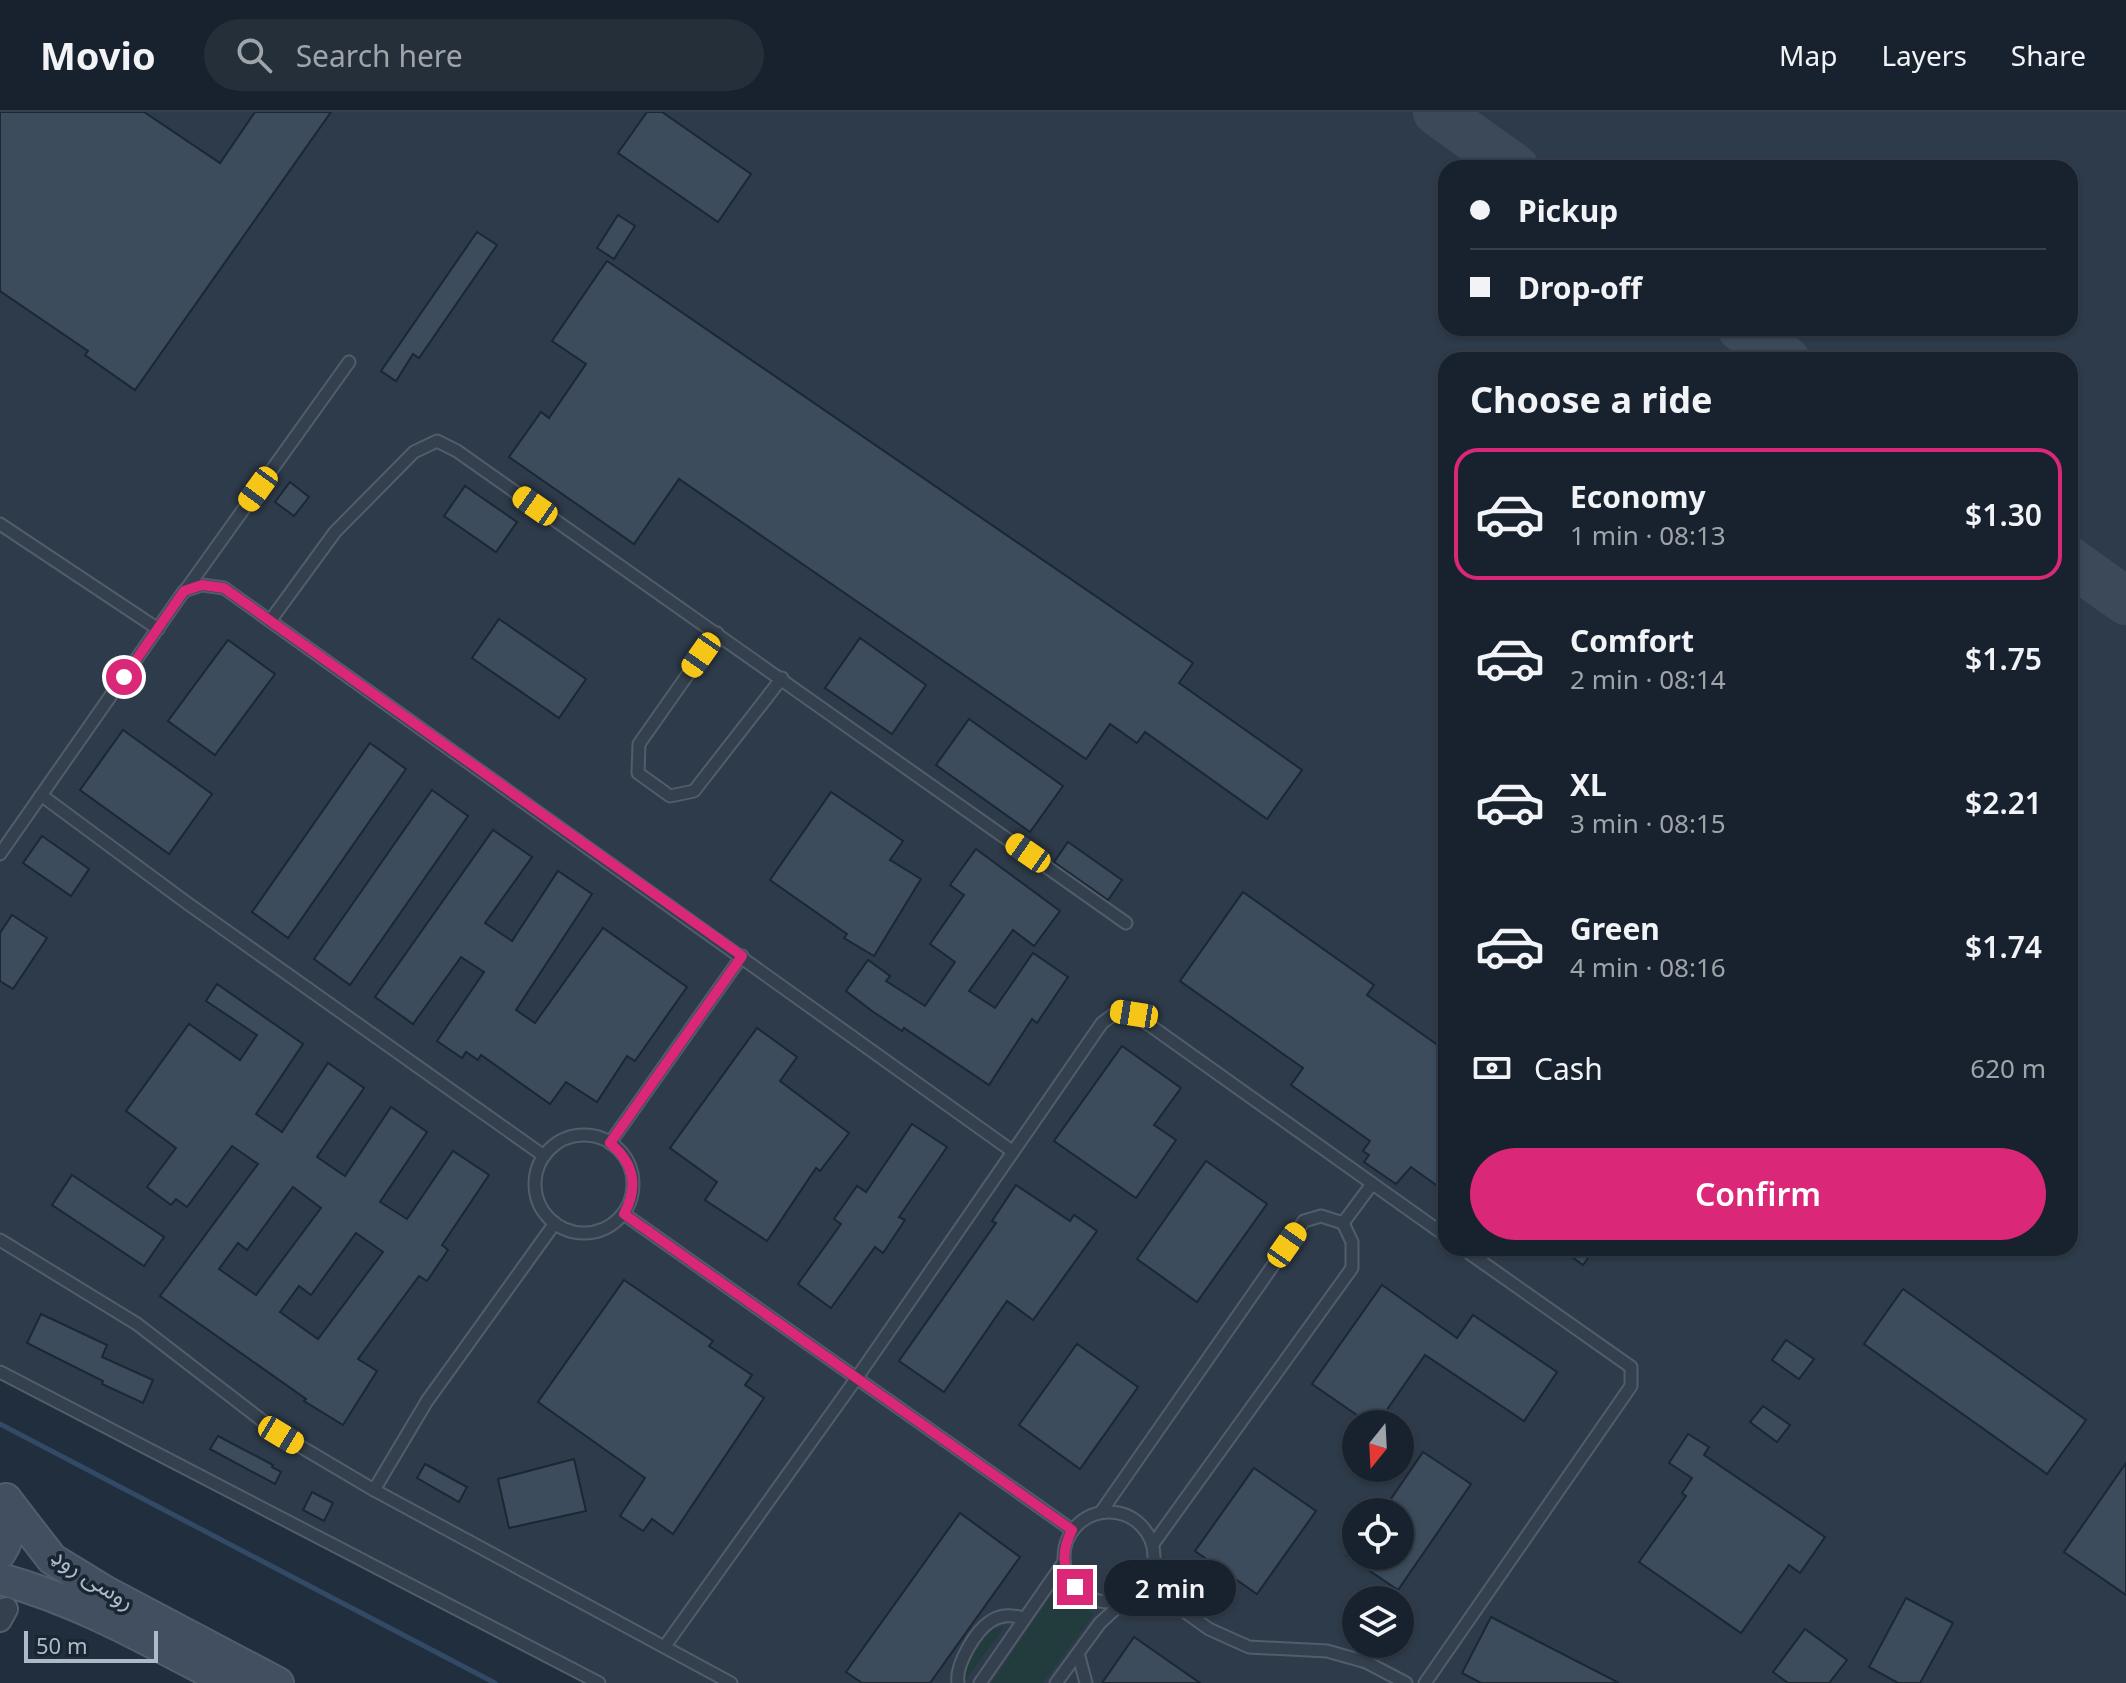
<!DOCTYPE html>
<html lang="en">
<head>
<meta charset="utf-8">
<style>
  :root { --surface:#18222e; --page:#252f3a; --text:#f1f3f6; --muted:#9fa4aa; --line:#363f4a; --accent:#db2777 }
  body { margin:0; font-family:"Noto Sans","Noto Sans Arabic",sans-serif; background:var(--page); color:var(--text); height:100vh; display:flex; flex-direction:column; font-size:30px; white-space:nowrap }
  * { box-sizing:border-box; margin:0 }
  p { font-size:26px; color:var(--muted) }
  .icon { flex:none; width:44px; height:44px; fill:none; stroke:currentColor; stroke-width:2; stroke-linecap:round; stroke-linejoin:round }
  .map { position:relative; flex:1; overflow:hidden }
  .side { position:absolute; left:1438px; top:240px; width:640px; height:904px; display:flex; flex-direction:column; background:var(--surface); border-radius:24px; box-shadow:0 2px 6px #0004,0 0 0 2px var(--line) }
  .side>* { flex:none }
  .banner { position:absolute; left:1438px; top:48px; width:640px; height:176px; border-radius:24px; box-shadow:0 2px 6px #0004,0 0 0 2px var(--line); display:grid; align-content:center; height:176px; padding:0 32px; background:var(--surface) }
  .needle { width:52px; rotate:198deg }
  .buttons { position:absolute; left:1342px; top:1298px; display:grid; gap:16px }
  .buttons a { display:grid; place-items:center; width:72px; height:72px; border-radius:50%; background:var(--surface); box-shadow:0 2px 6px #0004,0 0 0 2px var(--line); font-size:40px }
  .scale { position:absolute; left:24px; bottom:20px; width:134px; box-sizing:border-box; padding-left:8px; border:4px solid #afbac9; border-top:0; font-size:22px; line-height:28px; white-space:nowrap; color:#afbac9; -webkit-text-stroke:6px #1a2532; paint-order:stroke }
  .end { position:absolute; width:36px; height:36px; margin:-18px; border:10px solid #db2777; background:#fff; box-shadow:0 0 0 4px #fff }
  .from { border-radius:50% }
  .bubble { position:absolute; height:56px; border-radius:28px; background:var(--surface); box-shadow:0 2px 6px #0004,0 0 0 2px var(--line); font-size:26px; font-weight:600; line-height:56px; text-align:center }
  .car { position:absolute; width:24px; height:48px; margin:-24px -12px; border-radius:10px; box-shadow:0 0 6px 2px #0007; background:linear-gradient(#f5c518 24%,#345 0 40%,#f5c518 0 76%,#345 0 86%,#f5c518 0) }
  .banner b { display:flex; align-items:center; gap:28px; height:76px; font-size:30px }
  .banner b+b { border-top:2px solid var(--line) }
  .banner i { width:20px; height:20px; background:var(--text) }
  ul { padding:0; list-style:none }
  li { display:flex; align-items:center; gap:24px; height:132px; margin:0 16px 12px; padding:0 16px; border:4px solid transparent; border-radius:24px }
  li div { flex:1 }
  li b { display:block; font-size:30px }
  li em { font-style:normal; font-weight:600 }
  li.current { border-color:var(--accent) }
  li>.icon { width:72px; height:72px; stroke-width:1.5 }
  h2 { padding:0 32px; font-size:36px; line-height:96px }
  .pay { display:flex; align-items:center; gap:20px; height:88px; padding:0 32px; font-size:30px }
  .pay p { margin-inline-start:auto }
  .action { display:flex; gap:16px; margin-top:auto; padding:16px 32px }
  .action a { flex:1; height:92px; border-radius:48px; background:var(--accent); color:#fff; font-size:32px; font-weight:600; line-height:92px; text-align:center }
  header { display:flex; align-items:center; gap:48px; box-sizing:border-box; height:112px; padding:0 40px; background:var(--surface); border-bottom:2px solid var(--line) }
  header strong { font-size:38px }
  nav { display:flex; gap:44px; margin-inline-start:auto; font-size:28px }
  .search { width:560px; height:72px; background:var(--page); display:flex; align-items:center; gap:20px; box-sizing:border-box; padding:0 28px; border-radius:44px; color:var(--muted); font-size:30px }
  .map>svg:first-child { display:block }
  .airport { fill:#2e3b4a; fill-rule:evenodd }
  .green { fill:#223c3e }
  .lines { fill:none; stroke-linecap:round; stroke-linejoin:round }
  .stream { stroke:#324a66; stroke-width:5 }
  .taxiway { stroke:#3b4959; stroke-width:48 }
  .building { fill:#3c4c5d; stroke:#1c2734; stroke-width:2; fill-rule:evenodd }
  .lane-casing { stroke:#525d6b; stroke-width:15 }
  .street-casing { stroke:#525d6b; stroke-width:26 }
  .secondary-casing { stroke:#525d6b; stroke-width:34 }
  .lane { stroke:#34404d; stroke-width:11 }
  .street { stroke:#34404d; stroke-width:22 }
  .secondary { stroke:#424f61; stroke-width:30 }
  .route { stroke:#db2777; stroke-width:10 }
  .labels { text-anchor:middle; stroke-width:7; stroke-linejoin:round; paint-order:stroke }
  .street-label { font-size:24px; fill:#afbac9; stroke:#1a2532 }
</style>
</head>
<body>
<header>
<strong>Movio</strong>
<div class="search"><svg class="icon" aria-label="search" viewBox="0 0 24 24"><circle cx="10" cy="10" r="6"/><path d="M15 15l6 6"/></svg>Search here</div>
<nav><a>Map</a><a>Layers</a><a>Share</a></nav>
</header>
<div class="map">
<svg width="2126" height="1571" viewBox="0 0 2126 1571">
  <rect width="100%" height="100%" fill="#202e3d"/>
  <path class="airport" d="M0 0H2126V1571H589L0 1265ZM1446 56H2070V216H1446ZM1446 248H2070V1136H1446ZM1356 1312H1400V1356H1356ZM1356 1400H1400V1444H1356ZM1356 1488H1400V1532H1356Z"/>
  <g class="green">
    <path d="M1066 1483 1094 1502 1043 1571H992L1050 1485Z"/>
    <path d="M1004 1515 965 1569C965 1548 979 1533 993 1517Z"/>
  </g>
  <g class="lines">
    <path class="stream" d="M0 1312 495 1571"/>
    <g class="taxiway">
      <path d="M1437 0 1515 56"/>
      <path d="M1741 216 1786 248"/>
      <path d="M2070 449 2126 489"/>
    </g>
  </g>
  <g class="building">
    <path d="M0 0H144L220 51 255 0H331L135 278 85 243 88 239 0 179Z"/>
    <path d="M647 0H662L751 62 718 110 618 41Z"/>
    <path d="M618 103 635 114 614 147 597 136Z"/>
    <path d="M477 120 497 133 419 246 413 242 396 269 381 259Z"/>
    <path d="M607 149 1193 551 1179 571 1302 658 1267 707 1145 620 1137 631 1110 612 1086 647 679 367 634 432 509 345 541 300 549 306 586 252 552 229Z"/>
    <path d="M290 370 309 385 294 404 275 390Z"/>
    <path d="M465 374 517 410 496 440 444 404Z"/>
    <path d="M499 507 586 567 559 606 472 546Z"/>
    <path d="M860 526 926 573 892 622 825 576Z"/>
    <path d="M228 528 275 562 215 643 168 609Z"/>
    <path d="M969 607 1063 674 1030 720 936 653Z"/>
    <path d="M123 618 212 682 169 742 80 678Z"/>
    <path d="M370 631 406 657 288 826 252 800Z"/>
    <path d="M432 678 468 704 350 873 314 847Z"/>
    <path d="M831 680 903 729 890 748 921 767 874 844 844 826 847 822 770 768Z"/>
    <path d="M493 718 532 745 485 811 512 829 558 759 592 782 516 898 535 911 603 816 687 875 635 949 627 944 597 990 566 970 550 992 481 943 478 948 466 940 462 946 437 929 484 860 461 845 413 912 375 885Z"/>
    <path d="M42 724 89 757 71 784 23 751Z"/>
    <path d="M1068 730 1122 768 1108 788 1054 750Z"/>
    <path d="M976 737 1060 799 1034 834 1013 818 969 879 995 896 1033 841 1068 865 1037 911 1032 907 989 973 904 916 902 919 872 899 846 879 868 848 890 864 886 869 925 894 955 850 930 832 964 783 950 773Z"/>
    <path d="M1243 780 1374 873 1367 883 1446 939V1080L1411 1055 1396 1072 1364 1050 1369 1043 1363 1039 1370 1029 1291 973 1303 956 1180 869Z"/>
    <path d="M12 803 47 826 13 877 0 869V821Z"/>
    <path d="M217 872 303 932 256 1002 282 1020 328 951 364 976 317 1045 345 1064 391 995 427 1020 380 1090 407 1107 453 1039 489 1063 442 1133 448 1138 427 1169 419 1164 358 1247 377 1259 343 1313 304 1289 306 1287 160 1184 258 1052 232 1034 187 1095 176 1087 171 1093 147 1075 176 1036 126 999 189 912 240 948 257 923 206 889ZM293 1075 321 1096 256 1183 219 1157 238 1131 247 1138ZM356 1121 383 1140 318 1227 280 1200 299 1174 311 1183Z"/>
    <path d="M757 916 797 945 780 969 849 1021 820 1059 816 1056 767 1129 705 1088 717 1070 670 1036Z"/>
    <path d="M1122 934 1181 976 1154 1013 1176 1028 1136 1086 1054 1029Z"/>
    <path d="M912 1012 947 1035 899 1105 905 1108 883 1141 875 1135 831 1196 798 1172 841 1112 834 1107 857 1074 866 1080Z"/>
    <path d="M1206 1049 1267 1092 1197 1190 1137 1147Z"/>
    <path d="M72 1063 164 1125 144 1154 52 1093Z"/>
    <path d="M1016 1073 1070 1109 1074 1103 1097 1119 1033 1208 1007 1189 944 1280 899 1249 996 1111 992 1109Z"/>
    <path d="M1560 1136H1595L1583 1153Z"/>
    <path d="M624 1168 713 1229 709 1234 752 1263 745 1273 764 1286 673 1422 652 1407 643 1419 620 1404 645 1366 538 1290Z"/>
    <path d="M1382 1173 1457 1226 1473 1203 1557 1260 1524 1309 1425 1243 1377 1312H1370L1312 1272Z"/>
    <path d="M1903 1177 2086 1308 2047 1362 1864 1232Z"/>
    <path d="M41 1202 107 1233 102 1245 153 1268 143 1291 102 1272 103 1269 27 1231Z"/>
    <path d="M1786 1228 1814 1247 1799 1267 1772 1248Z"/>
    <path d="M1077 1232 1138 1275 1080 1357 1019 1313Z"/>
    <path d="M1763 1294 1790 1313 1777 1330 1750 1310Z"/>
    <path d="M1688 1322 1709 1335 1704 1343 1825 1425 1800 1461 1789 1453 1741 1521 1639 1450 1686 1384 1682 1381 1692 1366 1669 1351Z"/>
    <path d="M218 1324 273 1353 272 1355 281 1360 275 1372 210 1337Z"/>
    <path d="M1423 1340 1471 1372 1398 1478 1348 1444H1400V1400H1382Z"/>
    <path d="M574 1347 586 1399 509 1416 498 1367Z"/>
    <path d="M2126 1351V1483L2064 1440Z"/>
    <path d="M425 1352 467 1375 459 1390 417 1366Z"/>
    <path d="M1254 1356 1316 1399 1257 1482 1195 1439Z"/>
    <path d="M312 1380 333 1391 324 1409 303 1398Z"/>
    <path d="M960 1401 1020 1445 930 1571H862L846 1560Z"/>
    <path d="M1906 1486 1953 1511 1920 1571H1898L1869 1555Z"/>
    <path d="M1491 1505 1619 1571H1481L1462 1561Z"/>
    <path d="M1805 1517 1847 1548 1829 1571H1788L1773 1560Z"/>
    <path d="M1134 1525 1200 1571H1102Z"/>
  </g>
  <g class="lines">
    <g class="lane-casing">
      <g id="lane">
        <path d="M0 412 158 517"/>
        <path d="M185 479 349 250"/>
        <path d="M270 509 335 420 414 340 437 329 457 339 1126 811"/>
        <path d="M717 521 639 632 638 661 670 684 694 679 782 566"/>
        <path d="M41 683 187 791 544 1044"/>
        <path d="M0 742 184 479 202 473 224 476 1012 1039"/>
        <circle cx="584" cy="1072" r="49"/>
        <path d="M610 1031 742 844"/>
        <path d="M624 1102 1072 1418"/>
        <path d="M1343 1111 1372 1072"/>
        <path d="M0 1128 137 1212 281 1323 374 1378 731 1571"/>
        <path d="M0 1260 599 1571"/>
        <path d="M374 1378 427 1289 555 1111"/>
        <circle cx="1109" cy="1445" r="45"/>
        <path d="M1101 1400 1304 1109 1321 1104 1343 1111 1352 1130V1156L1153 1432"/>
        <path d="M1146 1472 1209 1517 1249 1535 1327 1539 1366 1550 1406 1571"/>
        <path d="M665 1534 856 1267 1102 911 1117 900 1134 902 1446 1124"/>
        <path d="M1078 1541 1086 1571"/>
        <path d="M958 1571C955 1553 976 1518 991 1509 1002 1502 1012 1503 1023 1506"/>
        <path d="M980 1571 1064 1450"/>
        <path d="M1056 1571 1100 1511 1124 1489"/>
        <path d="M1425 1571 1631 1274V1255L1462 1136"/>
      </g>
    </g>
    <g class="street-casing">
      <path id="street" d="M0 1508 6 1497"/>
    </g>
    <g class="secondary-casing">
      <g id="secondary">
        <path d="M8 1390 52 1447 106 1480 278 1571"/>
        <path d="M0 1441C11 1424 13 1406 6 1387"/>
        <path d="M0 1467C82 1489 155 1532 230 1571"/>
      </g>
    </g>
    <use href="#lane" class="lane"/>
    <use href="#street" class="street"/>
    <use href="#secondary" class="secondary"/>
  </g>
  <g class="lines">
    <path class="route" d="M124 565 184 479 202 473 224 476 742 844 610 1031C634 1051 639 1074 624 1102L1072 1418C1061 1439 1062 1456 1075 1475"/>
  </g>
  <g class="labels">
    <g class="street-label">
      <text transform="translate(93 1467) rotate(33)" y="8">روسی روډ</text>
    </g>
  </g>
</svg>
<div class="buttons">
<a><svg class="needle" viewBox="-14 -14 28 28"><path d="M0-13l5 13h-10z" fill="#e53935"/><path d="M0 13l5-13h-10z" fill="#9fa4aa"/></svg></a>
<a><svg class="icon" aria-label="locate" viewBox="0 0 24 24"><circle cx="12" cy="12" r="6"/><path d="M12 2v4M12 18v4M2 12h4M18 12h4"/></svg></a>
<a><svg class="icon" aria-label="layers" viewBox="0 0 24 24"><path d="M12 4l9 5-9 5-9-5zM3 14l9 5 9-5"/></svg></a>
</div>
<div class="scale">50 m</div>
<i class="end from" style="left:124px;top:565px"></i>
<i class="end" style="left:1075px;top:1475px"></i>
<div class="bubble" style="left:1104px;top:1448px;width:132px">2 min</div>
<i class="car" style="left:258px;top:377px;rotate:216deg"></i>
<i class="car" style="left:535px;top:394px;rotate:305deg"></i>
<i class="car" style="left:701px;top:543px;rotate:215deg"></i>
<i class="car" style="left:1028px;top:741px;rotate:305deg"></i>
<i class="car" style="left:1134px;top:902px;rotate:279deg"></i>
<i class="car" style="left:1287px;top:1133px;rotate:35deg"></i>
<i class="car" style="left:281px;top:1323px;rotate:121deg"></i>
<div class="banner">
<b><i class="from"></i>Pickup</b>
<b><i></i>Drop-off</b>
</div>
<section class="side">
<h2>Choose a ride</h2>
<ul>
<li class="current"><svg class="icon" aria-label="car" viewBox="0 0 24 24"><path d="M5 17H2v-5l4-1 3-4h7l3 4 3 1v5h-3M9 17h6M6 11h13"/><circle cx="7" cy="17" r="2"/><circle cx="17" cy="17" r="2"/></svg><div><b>Economy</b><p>1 min · 08:13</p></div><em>$1.30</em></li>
<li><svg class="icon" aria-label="car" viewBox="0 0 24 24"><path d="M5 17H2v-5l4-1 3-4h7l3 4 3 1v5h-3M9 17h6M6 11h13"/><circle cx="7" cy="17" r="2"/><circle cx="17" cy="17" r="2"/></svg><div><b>Comfort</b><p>2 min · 08:14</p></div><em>$1.75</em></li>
<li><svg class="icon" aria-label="car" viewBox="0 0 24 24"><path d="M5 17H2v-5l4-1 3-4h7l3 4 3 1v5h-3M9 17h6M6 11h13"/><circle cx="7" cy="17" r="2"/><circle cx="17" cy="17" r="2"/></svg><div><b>XL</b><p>3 min · 08:15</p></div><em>$2.21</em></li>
<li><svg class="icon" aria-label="car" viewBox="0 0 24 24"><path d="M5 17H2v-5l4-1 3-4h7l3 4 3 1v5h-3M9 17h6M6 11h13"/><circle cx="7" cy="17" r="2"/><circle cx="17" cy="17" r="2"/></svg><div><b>Green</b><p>4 min · 08:16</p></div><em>$1.74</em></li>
</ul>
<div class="pay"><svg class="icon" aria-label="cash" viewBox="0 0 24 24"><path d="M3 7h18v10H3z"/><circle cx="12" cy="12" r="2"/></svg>Cash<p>620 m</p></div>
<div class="action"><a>Confirm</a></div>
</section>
</div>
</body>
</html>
